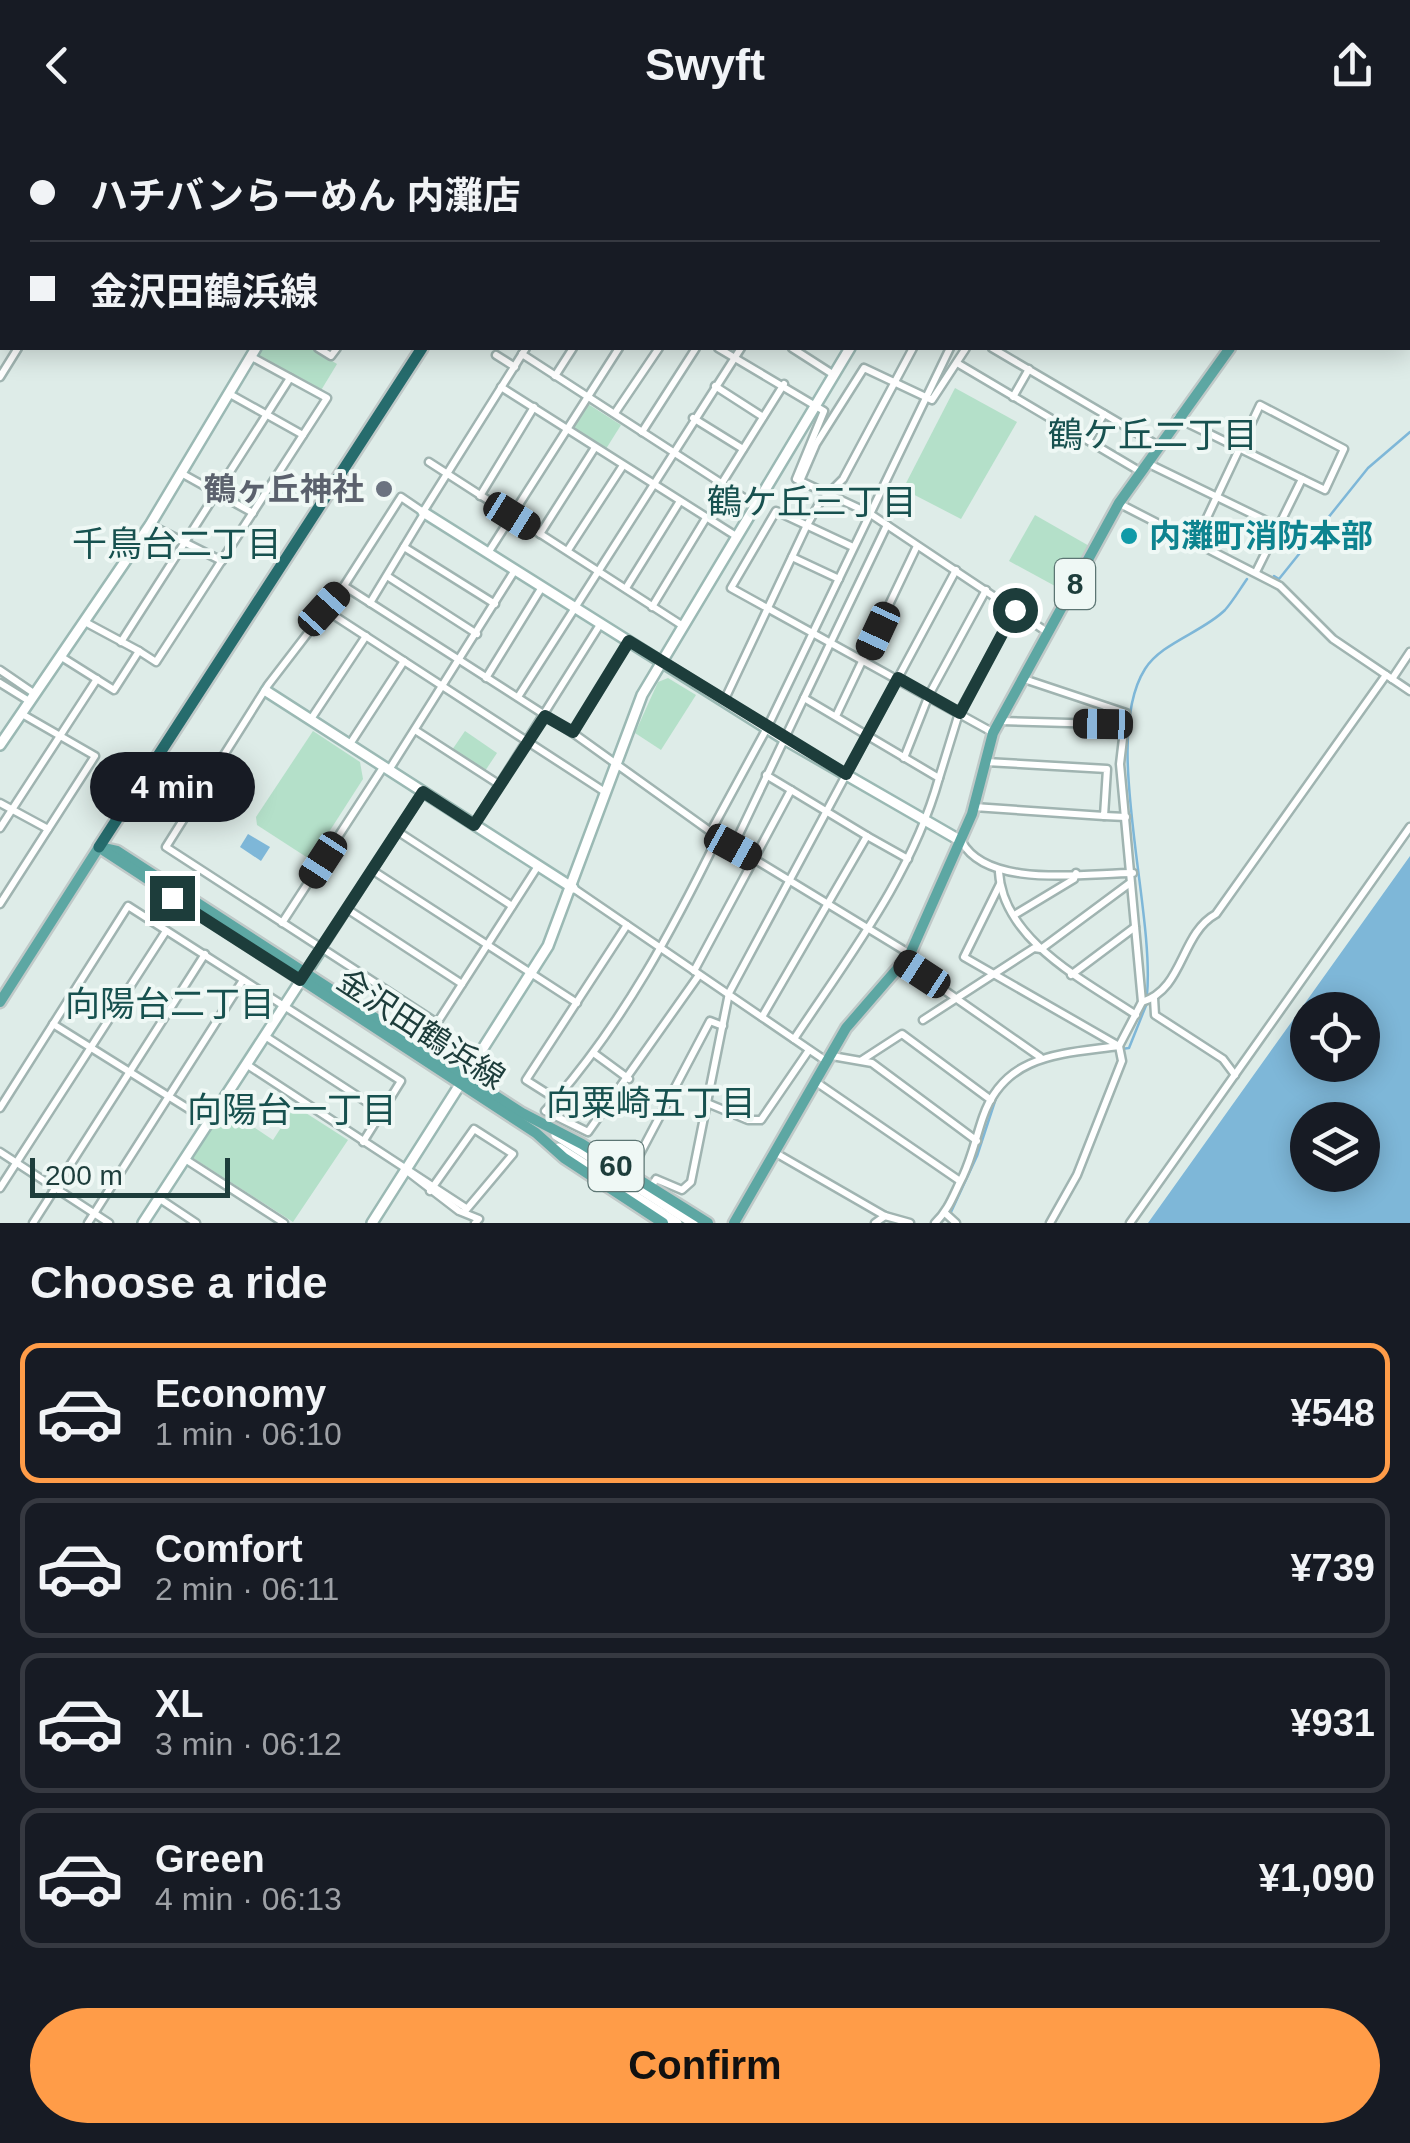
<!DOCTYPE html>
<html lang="en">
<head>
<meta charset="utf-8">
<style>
  :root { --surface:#171b24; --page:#20242c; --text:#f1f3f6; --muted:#9ea1a6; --line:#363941; --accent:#ff9c48 }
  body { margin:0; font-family:Arial,"Noto Sans JP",sans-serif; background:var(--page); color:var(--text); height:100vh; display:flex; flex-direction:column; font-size:38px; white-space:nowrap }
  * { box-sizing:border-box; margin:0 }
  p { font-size:32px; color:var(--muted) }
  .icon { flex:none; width:55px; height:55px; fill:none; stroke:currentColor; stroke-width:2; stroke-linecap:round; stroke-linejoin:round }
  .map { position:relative; height:1093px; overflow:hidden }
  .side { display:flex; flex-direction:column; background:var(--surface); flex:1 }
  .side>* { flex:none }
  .banner { position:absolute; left:0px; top:0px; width:1410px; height:220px; box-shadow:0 5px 25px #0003; display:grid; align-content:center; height:220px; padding:0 30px; background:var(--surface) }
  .fabs { position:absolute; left:1290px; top:862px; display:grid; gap:20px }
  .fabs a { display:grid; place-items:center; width:90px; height:90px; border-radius:50%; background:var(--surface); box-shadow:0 5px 25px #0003; font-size:50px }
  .scale { position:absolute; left:30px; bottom:25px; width:200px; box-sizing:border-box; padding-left:10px; border:5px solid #1d3d3b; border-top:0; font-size:28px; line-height:35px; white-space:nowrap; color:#1d3d3b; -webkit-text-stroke:8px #eff8f5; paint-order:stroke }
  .end { position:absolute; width:45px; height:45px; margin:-22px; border:12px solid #1d3d3b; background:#fff; box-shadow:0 0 0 5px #fff }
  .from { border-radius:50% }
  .bubble { position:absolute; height:70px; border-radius:35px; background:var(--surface); box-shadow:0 5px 25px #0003; font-size:32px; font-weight:700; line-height:70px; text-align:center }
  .car { position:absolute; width:30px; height:60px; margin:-30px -15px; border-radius:12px; box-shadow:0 0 8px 2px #0007; background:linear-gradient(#222 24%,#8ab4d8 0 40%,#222 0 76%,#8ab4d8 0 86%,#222 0) }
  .banner b { display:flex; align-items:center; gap:35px; height:95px; font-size:38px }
  .banner b+b { border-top:2px solid var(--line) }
  .banner i { width:25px; height:25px; background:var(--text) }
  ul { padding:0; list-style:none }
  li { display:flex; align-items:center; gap:30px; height:140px; margin:0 20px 15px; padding:0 10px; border:5px solid var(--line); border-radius:20px }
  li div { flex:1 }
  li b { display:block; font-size:38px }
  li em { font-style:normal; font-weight:700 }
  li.on { border-color:var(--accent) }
  li>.icon { width:90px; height:90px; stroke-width:1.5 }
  h2 { padding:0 30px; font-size:45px; line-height:120px }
  .action { display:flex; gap:20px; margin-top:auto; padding:20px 30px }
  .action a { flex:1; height:115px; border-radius:60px; background:var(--accent); color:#111; font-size:40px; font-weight:700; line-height:115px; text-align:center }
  header { display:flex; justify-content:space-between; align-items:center; height:130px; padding:0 30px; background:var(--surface); font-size:45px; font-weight:700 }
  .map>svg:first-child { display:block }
  .green { fill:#b4e0c9 }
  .water { fill:#7eb7d8; fill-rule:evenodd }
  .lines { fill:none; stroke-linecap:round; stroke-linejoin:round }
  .stream { stroke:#7eb7d8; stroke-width:2.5 }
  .street-casing { stroke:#a0b4b1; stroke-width:11 }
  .secondary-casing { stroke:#9bb9b4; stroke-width:14 }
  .primary-casing { stroke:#c0c9c8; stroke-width:15 }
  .highway-casing { stroke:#c0c9c8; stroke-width:16 }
  .street { stroke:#fff; stroke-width:6 }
  .secondary { stroke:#fff; stroke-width:9 }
  .primary { stroke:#5da7a3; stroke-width:10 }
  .highway { stroke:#266c6d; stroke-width:11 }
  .route { stroke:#1d3d3b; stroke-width:12 }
  .worship-dot { fill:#6b7280; stroke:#eff8f5; stroke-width:4 }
  .culture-dot { fill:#0f9aa8; stroke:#eff8f5; stroke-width:4 }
  .labels { text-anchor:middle; stroke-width:8; stroke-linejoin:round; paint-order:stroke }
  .shield { fill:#eff8f5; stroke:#5c7573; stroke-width:2.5 }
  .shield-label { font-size:30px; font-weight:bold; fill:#1d3d3b }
  .worship-label { font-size:32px; font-weight:bold; fill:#5b616d; stroke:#eff8f5; text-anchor:end }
  .culture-label { font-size:32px; font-weight:bold; fill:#0d838f; stroke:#eff8f5; text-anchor:start }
  .street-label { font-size:32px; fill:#1d3d3b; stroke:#eff8f5 }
  .neighbourhood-label { font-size:35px; fill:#17514f; stroke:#eff8f5 }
</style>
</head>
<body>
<header><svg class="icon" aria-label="back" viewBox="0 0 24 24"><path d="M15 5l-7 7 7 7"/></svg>Swyft<svg class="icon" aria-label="share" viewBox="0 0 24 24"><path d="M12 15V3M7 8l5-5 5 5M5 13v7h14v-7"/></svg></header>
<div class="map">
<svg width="1410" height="1093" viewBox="0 0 1410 1093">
  <rect width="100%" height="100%" fill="#deece8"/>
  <g class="green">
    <path d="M263 218H311L337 234 320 262 258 226Z"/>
    <path d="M955 258 1017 292 961 389 903 359Z"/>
    <path d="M588 274 621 295 604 322 571 301Z"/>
    <path d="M1035 385 1091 417 1066 462 1009 431Z"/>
    <path d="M668 548 696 565 661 620 635 603 658 552Z"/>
    <path d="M313 601 360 632 363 649 311 730 257 695 256 687Z"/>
    <path d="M465 601 497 623 485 641 452 620Z"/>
    <path d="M295 976 348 1010 293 1092 193 1028 225 978 273 1010Z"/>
  </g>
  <g class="water">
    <path d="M248 704 270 717 261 731 240 717Z"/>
    <path d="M1410 726V1093H1148ZM1362 880V935H1308V880ZM1362 990V1045H1308V990Z"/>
  </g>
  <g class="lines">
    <g class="stream">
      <path d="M1274 446 1279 449 1368 338 1410 302"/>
      <path d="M1147 865C1155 777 1101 608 1145 539 1161 513 1203 502 1225 480 1233 471 1240 459 1247 449"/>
      <path d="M1062 927 1129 918 1147 873"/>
      <path d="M951 1082 977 1026 997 965"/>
      <path d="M940 1093 944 1088"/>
    </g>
    <g class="street-casing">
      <g id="street">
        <path d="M248 0 252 2"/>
        <path d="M440 0 445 2"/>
        <path d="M681 0 685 2"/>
        <path d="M756 0 760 2"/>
        <path d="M970 0 974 2"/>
        <path d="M1195 0 1199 2"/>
        <path d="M1270 0 1274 2"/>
        <path d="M152 2 154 0"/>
        <path d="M425 2 426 0"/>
        <path d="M665 2 667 0"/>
        <path d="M877 2 879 0"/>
        <path d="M924 2 926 0"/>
        <path d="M1076 2 1078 0"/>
        <path d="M1318 2 1319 0"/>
        <path d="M1408 46 1410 48"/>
        <path d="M1408 85 1410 82"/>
        <path d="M1408 113 1410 114"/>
        <path d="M1408 152 1410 154"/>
        <path d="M318 218 331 226 337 218"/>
        <path d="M526 218 423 382 401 367 344 456 268 555 166 717 437 893 538 736"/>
        <path d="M718 218 824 281 796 349 869 383 1047 502"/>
        <path d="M792 218 834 245"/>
        <path d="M992 218 1157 315"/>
        <path d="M522 224 755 375"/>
        <path d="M496 225 515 237"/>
        <path d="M957 233 1141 342"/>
        <path d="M555 246 573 218"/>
        <path d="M0 247 18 218"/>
        <path d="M715 256 763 287"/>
        <path d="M501 257 736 406"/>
        <path d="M228 263 303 305"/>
        <path d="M1013 267 1029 239"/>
        <path d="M615 283 659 218"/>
        <path d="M693 288 743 319"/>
        <path d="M1177 288C1227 312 1276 336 1325 360L1344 319 1260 275 1195 413"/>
        <path d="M642 302 696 218"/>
        <path d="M1089 309 1104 284"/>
        <path d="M429 332 683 496"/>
        <path d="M1147 333 1279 397"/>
        <path d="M181 343 253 383"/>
        <path d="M800 351 816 314 864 238 932 270 966 218"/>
        <path d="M722 353 784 254"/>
        <path d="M480 366 534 277"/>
        <path d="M1120 374 1280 456 1333 509 1410 561"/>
        <path d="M150 395 222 431"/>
        <path d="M540 404 594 319"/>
        <path d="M404 417 495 474"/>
        <path d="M853 417 776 381 731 458 992 602"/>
        <path d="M568 420 622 337"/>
        <path d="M488 423 619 218"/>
        <path d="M792 427 839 449"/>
        <path d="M1256 442 1302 349"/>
        <path d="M387 446 477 504"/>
        <path d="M344 456 573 603 718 707 910 824"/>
        <path d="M626 458 680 371"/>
        <path d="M370 473 425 382"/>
        <path d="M652 477 706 388"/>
        <path d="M324 479 605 662"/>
        <path d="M85 492 139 521"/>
        <path d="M121 512 290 248"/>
        <path d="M60 526 114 560 139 521 156 532 327 268 250 226"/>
        <path d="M0 540 35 564"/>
        <path d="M486 548 542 457"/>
        <path d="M1392 549 1410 522"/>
        <path d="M0 553 29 571"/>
        <path d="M518 567 741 218"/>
        <path d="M724 571 807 395 820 372 843 349 913 218"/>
        <path d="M836 586 917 416"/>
        <path d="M311 589 366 506"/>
        <path d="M1001 591 1103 594 1107 577"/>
        <path d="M415 600 500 655"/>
        <path d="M573 603 629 511"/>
        <path d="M350 614 404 531"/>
        <path d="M904 628 929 565 986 460"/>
        <path d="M389 640 515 440"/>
        <path d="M766 645 791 660"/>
        <path d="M939 648 959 583 1015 481"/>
        <path d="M0 673 48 699"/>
        <path d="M974 677 1104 686 1107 639 986 632"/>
        <path d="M1104 686 1126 687"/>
        <path d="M474 695 601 493"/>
        <path d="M0 698 97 549"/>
        <path d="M397 701 512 776"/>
        <path d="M711 701 767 598 950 218"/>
        <path d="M962 712C988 759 1085 743 1133 743"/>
        <path d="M733 717 804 568"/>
        <path d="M372 740 577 873"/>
        <path d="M999 742C1003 811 1087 852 1136 885"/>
        <path d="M1000 754 964 827 1119 916 1122 931 1077 1045 1050 1093"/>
        <path d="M573 758 826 931"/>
        <path d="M0 774 95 626 22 584"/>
        <path d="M347 779 462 854"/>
        <path d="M1016 784 1074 749 1076 743"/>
        <path d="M282 793 384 636"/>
        <path d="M627 795 526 950 556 969C624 890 672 801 718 707"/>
        <path d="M322 818 423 662"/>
        <path d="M904 832 1040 927"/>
        <path d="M694 841 791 660 867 706"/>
        <path d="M1071 845 1135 797"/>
        <path d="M1154 868 1155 885 1223 929 1235 945"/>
        <path d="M1142 872C1184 859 1180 804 1216 784L1386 545"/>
        <path d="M762 887 867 706 908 729"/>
        <path d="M923 890 1034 818 1041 819 1130 753"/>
        <path d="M53 894 208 991"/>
        <path d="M265 906 382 982"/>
        <path d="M794 909C849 826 912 745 939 648L804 568 887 395"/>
        <path d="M595 924 629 949"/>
        <path d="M832 926 872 933 977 1011"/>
        <path d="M862 930 902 904 991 970"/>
        <path d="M246 934 466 1078"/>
        <path d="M816 952 960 1051"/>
        <path d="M556 969 545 981 588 1002 699 845"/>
        <path d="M707 973 748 990H761L809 920"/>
        <path d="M0 978 128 776 401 951 363 1012"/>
        <path d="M0 1022 109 1093"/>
        <path d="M774 1022 885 1086 910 1093"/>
        <path d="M185 1029 284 1093"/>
        <path d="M632 1039 710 891 723 896"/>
        <path d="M407 1041 459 1081 479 1089 475 1093"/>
        <path d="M651 1057 656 1049 682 1060 691 1052 729 863 956 440"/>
        <path d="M0 1058 166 801"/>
        <path d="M430 1061 474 999 513 1024 466 1080"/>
        <path d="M160 1069 196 1093"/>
        <path d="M945 1083 956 1093"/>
        <path d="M33 1093 205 824"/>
        <path d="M88 1093 243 850"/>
        <path d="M875 1093 885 1086"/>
        <path d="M935 1093C949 1080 954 1063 963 1046 972 1027 976 1007 983 987 1005 923 1063 924 1119 916L1142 872 1120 634 1126 583 1024 549"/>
        <path d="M1130 1093 1410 697"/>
      </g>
    </g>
    <g class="secondary-casing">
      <g id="secondary">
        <path d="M390 2 391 0"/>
        <path d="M979 2 981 0"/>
        <path d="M423 382 784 609 961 711"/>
        <path d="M266 561 573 758"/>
        <path d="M0 615 150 395 256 218"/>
        <path d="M556 1005 693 1093"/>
        <path d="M559 1018 677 1093"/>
        <path d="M143 1093 322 818"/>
        <path d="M372 1093 548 816 642 565 850 218"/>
      </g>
    </g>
    <g class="primary-casing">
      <g id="primary">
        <path d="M1385 2 1387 0"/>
        <path d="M99 717 117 721 522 983 582 1014 708 1093"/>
        <path d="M100 718 536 1003 564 1028 663 1093"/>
        <path d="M0 872 99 717"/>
        <path d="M734 1093 846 898 910 824 972 684 993 603 1119 373 1230 218"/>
      </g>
    </g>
    <g class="highway-casing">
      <g id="highway">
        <path d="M503 0V2"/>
        <path d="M99 717 422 218"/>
      </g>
    </g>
    <use href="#street" class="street"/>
    <use href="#secondary" class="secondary"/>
    <use href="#primary" class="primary"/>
    <use href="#highway" class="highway"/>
  </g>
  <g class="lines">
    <path class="route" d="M172 768 300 850 423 662 474 695 545 586 573 602 629 511 846 644 898 548 960 583 1015 480"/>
  </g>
  <circle class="worship-dot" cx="384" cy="359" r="10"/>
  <circle class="culture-dot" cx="1129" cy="406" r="10"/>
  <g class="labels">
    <g class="shield">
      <rect x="1055" y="429" width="40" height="50" rx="8"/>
      <rect x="588.5" y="1011" width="55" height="50" rx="8"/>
    </g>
    <g class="shield-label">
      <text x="1075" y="464">8</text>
      <text x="616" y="1046">60</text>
    </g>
    <g class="worship-label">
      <text x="364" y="370">鶴ヶ丘神社</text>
    </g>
    <g class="culture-label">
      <text x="1149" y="417">内灘町消防本部</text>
    </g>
    <g class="street-label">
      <text transform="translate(421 899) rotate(33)" y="11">金沢田鶴浜線</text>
    </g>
    <g class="neighbourhood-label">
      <text x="1153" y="317">鶴ケ丘二丁目</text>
      <text x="812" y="384">鶴ケ丘三丁目</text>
      <text x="177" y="426">千鳥台二丁目</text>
      <text x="170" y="886">向陽台二丁目</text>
      <text x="651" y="985">向粟崎五丁目</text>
      <text x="292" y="992">向陽台一丁目</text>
    </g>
  </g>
</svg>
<div class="fabs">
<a><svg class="icon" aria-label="locate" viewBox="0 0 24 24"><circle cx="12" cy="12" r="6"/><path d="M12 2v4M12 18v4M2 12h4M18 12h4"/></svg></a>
<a><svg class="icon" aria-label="layers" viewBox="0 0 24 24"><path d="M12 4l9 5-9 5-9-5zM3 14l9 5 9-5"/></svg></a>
</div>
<div class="scale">200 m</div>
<i class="end from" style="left:1015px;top:480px"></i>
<i class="end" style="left:172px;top:768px"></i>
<div class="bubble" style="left:90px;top:622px;width:165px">4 min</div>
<i class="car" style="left:512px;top:386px;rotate:122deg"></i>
<i class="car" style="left:324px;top:479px;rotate:42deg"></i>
<i class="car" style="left:878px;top:501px;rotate:205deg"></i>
<i class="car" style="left:1103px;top:594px;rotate:271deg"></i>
<i class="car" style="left:733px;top:717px;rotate:119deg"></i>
<i class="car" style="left:323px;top:730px;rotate:213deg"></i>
<i class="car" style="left:922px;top:844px;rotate:303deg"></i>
<div class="banner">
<b><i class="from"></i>ハチバンらーめん 内灘店</b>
<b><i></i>金沢田鶴浜線</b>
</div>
</div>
<section class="side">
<h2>Choose a ride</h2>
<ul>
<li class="on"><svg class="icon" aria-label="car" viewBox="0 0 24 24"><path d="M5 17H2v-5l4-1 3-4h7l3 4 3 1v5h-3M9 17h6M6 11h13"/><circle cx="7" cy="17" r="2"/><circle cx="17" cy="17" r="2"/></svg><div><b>Economy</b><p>1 min · 06:10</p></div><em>¥548</em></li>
<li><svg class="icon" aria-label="car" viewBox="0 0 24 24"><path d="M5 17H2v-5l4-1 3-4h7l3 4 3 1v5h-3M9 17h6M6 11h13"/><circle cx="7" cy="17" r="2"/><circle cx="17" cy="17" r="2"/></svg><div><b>Comfort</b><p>2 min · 06:11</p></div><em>¥739</em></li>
<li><svg class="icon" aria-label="car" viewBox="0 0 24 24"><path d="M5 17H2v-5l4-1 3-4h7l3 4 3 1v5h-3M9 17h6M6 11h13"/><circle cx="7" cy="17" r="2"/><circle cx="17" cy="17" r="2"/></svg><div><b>XL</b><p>3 min · 06:12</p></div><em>¥931</em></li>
<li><svg class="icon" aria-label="car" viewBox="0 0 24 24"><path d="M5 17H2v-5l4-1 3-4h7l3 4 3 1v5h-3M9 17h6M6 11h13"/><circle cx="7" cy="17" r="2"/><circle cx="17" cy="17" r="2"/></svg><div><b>Green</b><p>4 min · 06:13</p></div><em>¥1,090</em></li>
</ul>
<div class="action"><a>Confirm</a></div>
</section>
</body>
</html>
